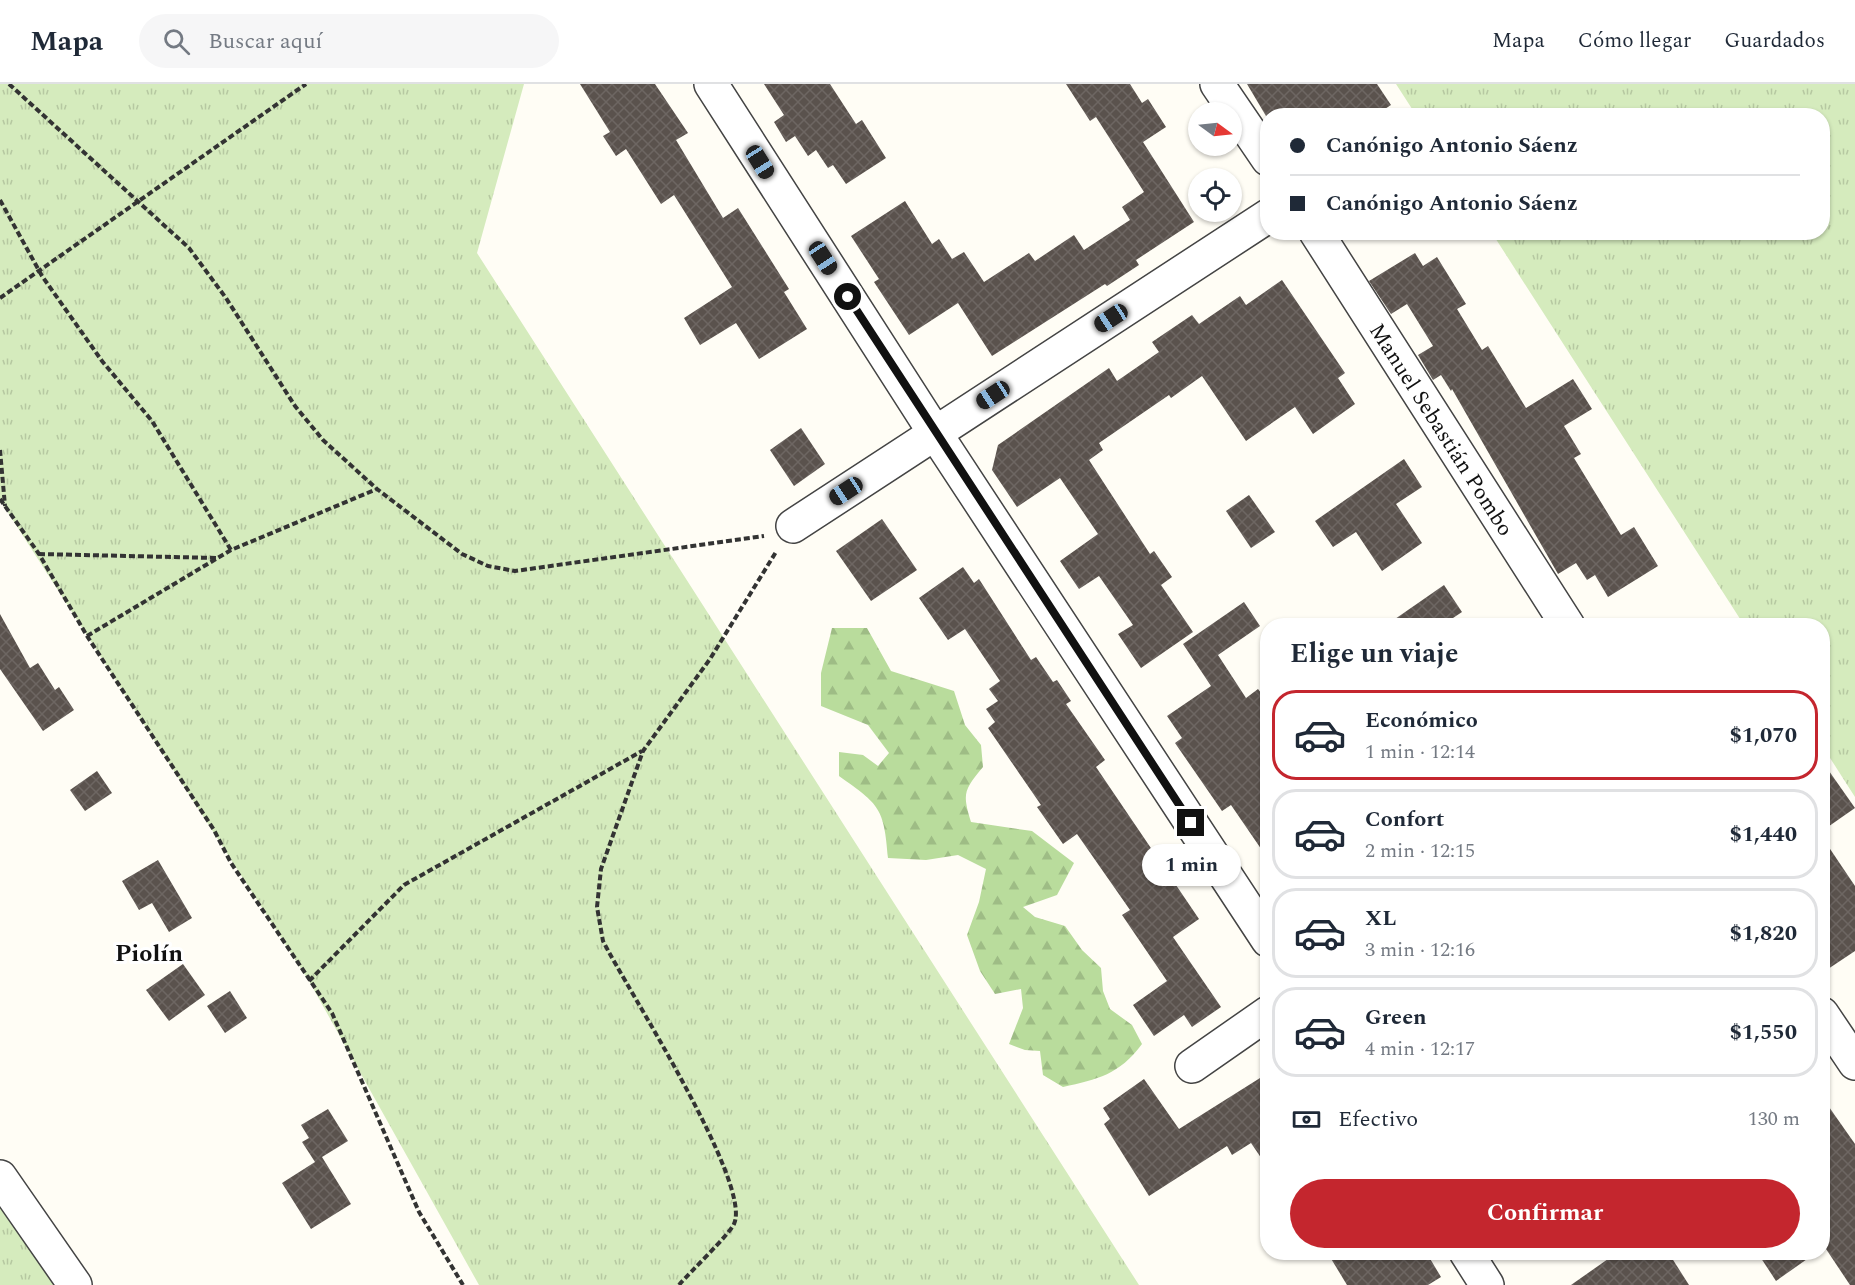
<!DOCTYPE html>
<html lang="es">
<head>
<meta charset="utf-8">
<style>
  :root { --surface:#fff; --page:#f6f6f7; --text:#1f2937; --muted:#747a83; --line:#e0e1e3; --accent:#c4262e }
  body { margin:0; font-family:Spectral,serif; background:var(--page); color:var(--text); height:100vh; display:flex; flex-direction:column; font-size:22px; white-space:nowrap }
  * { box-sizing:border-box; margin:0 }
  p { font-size:20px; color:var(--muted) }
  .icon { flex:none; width:33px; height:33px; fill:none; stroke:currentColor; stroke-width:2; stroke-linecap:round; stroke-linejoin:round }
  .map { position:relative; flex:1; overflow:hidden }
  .drawer { position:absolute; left:1260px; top:534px; width:570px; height:642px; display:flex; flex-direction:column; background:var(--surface); border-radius:24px; box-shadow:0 2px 4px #0004 }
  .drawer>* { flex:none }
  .guide { position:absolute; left:1260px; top:24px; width:570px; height:132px; border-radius:24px; box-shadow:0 2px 4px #0004; display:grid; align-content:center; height:132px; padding:0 30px; background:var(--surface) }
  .needle { width:39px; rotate:105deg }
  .buttons { position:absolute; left:1188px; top:18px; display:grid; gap:12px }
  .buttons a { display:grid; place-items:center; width:54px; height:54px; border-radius:50%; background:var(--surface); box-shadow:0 2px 4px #0004; font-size:30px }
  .end { position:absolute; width:27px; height:27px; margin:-14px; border:8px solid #111; background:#fff; box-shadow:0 0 0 3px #fff }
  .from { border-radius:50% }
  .bubble { position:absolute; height:42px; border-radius:21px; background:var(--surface); box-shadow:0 2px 4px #0004; font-size:20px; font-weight:700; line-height:42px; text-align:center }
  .car { position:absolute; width:18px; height:36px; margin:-18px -9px; border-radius:8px; box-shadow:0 0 4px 2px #0007; background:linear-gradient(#222 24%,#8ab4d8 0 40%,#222 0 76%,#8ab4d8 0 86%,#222 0) }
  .guide b { display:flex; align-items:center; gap:21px; height:57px; font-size:22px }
  .guide b+b { border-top:2px solid var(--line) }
  .guide i { width:15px; height:15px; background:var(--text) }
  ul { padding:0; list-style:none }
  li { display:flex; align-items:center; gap:18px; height:90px; margin:0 12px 9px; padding:0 18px; border:3px solid var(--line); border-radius:24px }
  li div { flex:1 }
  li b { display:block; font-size:22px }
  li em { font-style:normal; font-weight:700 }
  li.active { border-color:var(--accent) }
  li>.icon { width:54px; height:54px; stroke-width:1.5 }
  h2 { padding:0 30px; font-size:27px; line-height:72px }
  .pay { display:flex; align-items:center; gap:15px; height:66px; padding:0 30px; font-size:22px }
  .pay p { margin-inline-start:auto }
  .cta { display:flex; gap:12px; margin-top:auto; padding:12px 30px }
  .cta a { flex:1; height:69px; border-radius:36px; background:var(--accent); color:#fff; font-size:24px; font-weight:700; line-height:69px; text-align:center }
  header { display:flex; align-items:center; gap:36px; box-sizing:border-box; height:84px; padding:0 30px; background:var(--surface); border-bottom:2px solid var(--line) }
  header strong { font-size:28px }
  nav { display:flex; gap:33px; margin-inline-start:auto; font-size:21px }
  .search { width:420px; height:54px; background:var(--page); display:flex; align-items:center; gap:15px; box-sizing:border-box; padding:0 21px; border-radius:33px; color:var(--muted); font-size:22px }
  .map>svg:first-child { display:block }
  .grass { fill:url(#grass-tufts) }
  .forest { fill:url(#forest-firs) }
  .building { fill:url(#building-cross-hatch) }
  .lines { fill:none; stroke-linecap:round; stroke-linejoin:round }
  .minor-casing { stroke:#444; stroke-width:36 }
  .path { stroke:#333; stroke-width:4; stroke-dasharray:6 3; stroke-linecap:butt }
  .minor { stroke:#fff; stroke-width:33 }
  .route { stroke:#111; stroke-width:8 }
  .labels { text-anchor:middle; stroke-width:6; stroke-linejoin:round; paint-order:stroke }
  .street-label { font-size:22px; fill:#111; stroke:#fff }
  .neighbourhood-label { font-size:24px; font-weight:bold; fill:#111; stroke:#fff }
</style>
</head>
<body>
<header>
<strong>Mapa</strong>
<div class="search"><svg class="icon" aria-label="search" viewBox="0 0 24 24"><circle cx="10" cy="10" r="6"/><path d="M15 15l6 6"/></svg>Buscar aquí</div>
<nav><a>Mapa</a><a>Cómo llegar</a><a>Guardados</a></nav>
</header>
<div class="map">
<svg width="1855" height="1201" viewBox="0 0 1855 1201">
  <defs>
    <pattern id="grass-tufts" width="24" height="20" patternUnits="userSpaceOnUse" patternTransform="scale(1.5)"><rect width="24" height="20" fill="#d5ebbd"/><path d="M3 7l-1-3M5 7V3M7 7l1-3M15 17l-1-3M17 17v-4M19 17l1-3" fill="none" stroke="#b6c8a1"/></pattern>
    <pattern id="forest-firs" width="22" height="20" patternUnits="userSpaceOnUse" patternTransform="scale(1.5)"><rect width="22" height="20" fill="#b9dc9c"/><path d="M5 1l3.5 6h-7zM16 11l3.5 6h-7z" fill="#9ebc85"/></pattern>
    <pattern id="building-cross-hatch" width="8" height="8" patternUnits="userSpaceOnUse" patternTransform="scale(1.5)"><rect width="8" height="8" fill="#5a524d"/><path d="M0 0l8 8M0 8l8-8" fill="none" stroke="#6d6662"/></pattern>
  </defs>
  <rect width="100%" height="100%" fill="#fffdf5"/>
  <g class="grass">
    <path d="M0 0H524L477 169 1139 1201H479L309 897 0 416Z"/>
    <path d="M1396 0H1855V713L1823 663 1822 542 1744 541 1492 149 1822 148V32L1416 31Z"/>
    <path d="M0 1122 55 1201H0Z"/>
  </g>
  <path class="forest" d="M832 544H867L891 587 954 607 965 641 981 661 983 683C964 706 962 709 971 738L1032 747 1074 779 1057 811 1023 823 1035 833 1065 842 1082 866 1101 884 1103 907 1110 925 1132 941 1142 960C1119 991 1098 995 1063 1003L1043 991 1040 967 1025 966 1009 960 1023 924 1021 905 995 910 980 887 967 851 979 818 986 785 958 771 926 776 888 774C884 724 880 721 839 692V668L863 671 878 682 889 669 868 641 821 622V589Z"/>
  <g class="building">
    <path d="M580 0H655L688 49 676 56 723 134 738 124 789 205 784 208 807 245 759 275 736 239 700 261 684 234 732 203 674 111 661 120 626 65 616 72 603 52 610 48Z"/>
    <path d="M764 0H830L856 40 862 36 886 74 846 100 833 81 828 84 816 66 808 72 795 52 786 58 774 38 784 31Z"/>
    <path d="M1066 0H1130L1142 19 1148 15 1166 43 1143 58 1194 138 1136 176 1139 181 1107 202 1105 200 992 272 958 219 909 251 874 198 879 195 851 152 905 117 932 160 939 155 952 175 964 168 984 198 1029 169 1035 177 1074 151 1084 166 1130 136 1122 123 1144 108 1096 33 1090 37Z"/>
    <path d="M1247 0H1377L1391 21 1374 32H1266Z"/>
    <path d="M1415 169 1423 182 1437 173 1466 220 1457 225 1482 266 1488 262 1526 324 1573 295 1592 325 1564 342 1581 370 1574 374 1621 451 1634 443 1658 482 1608 513 1595 491 1587 496 1576 479 1558 490 1452 305 1451 307 1441 291 1433 296 1418 271 1433 262 1407 220 1391 230 1369 197Z"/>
    <path d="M1282 196 1345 289 1338 294 1355 320 1313 350 1295 323 1246 357 1202 292 1171 314 1169 311 1099 359 1103 366 1089 376 1150 470 1154 467 1172 493 1161 501 1193 548 1141 584 1118 550 1133 541 1099 492 1079 505 1060 477 1098 450 1060 394 1017 423 992 386 998 361 1109 284 1117 297 1159 268 1152 258 1192 231 1199 240 1240 212 1246 221Z"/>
    <path d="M801 344 825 380 794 402 770 366Z"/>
    <path d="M1404 375 1422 403 1396 420 1422 459 1382 487 1356 448 1333 463 1315 437Z"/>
    <path d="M1249 411 1275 448 1251 464 1226 427Z"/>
    <path d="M882 435 917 486 871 517 836 467Z"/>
    <path d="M963 483 974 499 979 495 1031 576 1036 573 1053 598 1057 596 1071 617 1066 620 1105 676 1096 683 1199 835 1173 853 1221 923 1192 943 1184 931 1154 952 1133 921 1167 897 1122 831 1130 826 1077 750 1063 760 1037 723 1041 721 988 644 995 638 986 625 998 617 989 605 1000 597 965 545 948 556 919 514Z"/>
    <path d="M1444 501 1462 528 1441 542H1385Z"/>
    <path d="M1244 518 1260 542 1218 571 1246 614 1258 605 1268 618V775L1231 721 1222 727 1175 659 1182 654 1167 632 1211 602 1183 560Z"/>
    <path d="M0 530 30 584 38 579 55 606 59 603 74 626 43 647 0 585Z"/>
    <path d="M1822 677 1855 724 1822 747Z"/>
    <path d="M97 687 112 709 85 727 70 706Z"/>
    <path d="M1822 753 1855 802V867L1822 889Z"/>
    <path d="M158 776 192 834 169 848 152 819 139 826 122 797Z"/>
    <path d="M183 880 205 911 169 937 146 906Z"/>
    <path d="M230 907 247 934 225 949 207 922Z"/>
    <path d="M1268 989V1084L1251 1059 1232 1071 1227 1062 1149 1112 1104 1040 1110 1035 1103 1024 1144 995 1179 1045Z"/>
    <path d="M1822 1013 1855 1060V1201H1850L1822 1159Z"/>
    <path d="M328 1025 348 1057 322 1073 351 1120 311 1145 282 1099 315 1078 302 1058 309 1054 301 1041Z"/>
    <path d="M1327 1168H1426L1441 1193 1428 1201H1347Z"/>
    <path d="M1618 1168H1668L1689 1201H1571Z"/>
    <path d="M1757 1168H1817L1776 1197Z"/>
  </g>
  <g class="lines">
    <g class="minor-casing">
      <g id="minor">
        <path d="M711 0 935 349 1268 856"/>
        <path d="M1217 0 1268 75"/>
        <path id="s1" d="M1316 148 1568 542"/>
        <path d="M793 442 1268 132"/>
        <path d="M1822 930 1855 979"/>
        <path d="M1192 982 1268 929"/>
        <path d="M0 1093 75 1201"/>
        <path d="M1466 1168 1487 1201"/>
      </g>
    </g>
    <g class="path">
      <path d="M9 0 189 164 226 214 295 322 323 356 377 405 462 470 488 482 515 487 764 452"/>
      <path d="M0 116 42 192 102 277 152 337 231 466"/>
      <path d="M0 214 306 0"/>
      <path d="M0 366 5 422"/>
      <path d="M0 415 39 470 87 552 214 746 231 779 332 929 419 1128 463 1201"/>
      <path d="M39 470 217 474"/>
      <path d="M87 552 231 466 377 405"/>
      <path d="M309 897 404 801 642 667"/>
      <path d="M679 1201C690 1188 728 1152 734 1140 753 1100 626 903 603 857L597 823 601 785 643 667 710 575 776 468"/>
    </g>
    <use href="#minor" class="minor"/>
  </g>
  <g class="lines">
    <path class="route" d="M848 213 1191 739"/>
  </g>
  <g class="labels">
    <g class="street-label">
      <text dy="8" stroke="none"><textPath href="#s1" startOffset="234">Manuel Sebastián Pombo</textPath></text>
    </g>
    <g class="neighbourhood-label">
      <text x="149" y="877">Piolín</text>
    </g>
  </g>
</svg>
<div class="buttons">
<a><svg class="needle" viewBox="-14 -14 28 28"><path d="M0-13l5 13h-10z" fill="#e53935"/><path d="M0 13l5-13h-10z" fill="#747a83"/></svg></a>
<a><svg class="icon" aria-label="locate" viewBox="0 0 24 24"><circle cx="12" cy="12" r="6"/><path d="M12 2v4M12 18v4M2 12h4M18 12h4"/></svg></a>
</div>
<i class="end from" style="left:848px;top:213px"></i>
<i class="end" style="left:1191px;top:739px"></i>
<div class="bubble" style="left:1142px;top:760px;width:99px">1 min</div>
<i class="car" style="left:760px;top:78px;rotate:148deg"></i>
<i class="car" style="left:823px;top:174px;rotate:147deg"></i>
<i class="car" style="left:1111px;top:234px;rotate:237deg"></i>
<i class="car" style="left:993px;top:311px;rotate:237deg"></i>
<i class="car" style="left:846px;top:407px;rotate:237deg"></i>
<div class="guide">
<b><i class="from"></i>Canónigo Antonio Sáenz</b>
<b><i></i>Canónigo Antonio Sáenz</b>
</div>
<section class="drawer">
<h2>Elige un viaje</h2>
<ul>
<li class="active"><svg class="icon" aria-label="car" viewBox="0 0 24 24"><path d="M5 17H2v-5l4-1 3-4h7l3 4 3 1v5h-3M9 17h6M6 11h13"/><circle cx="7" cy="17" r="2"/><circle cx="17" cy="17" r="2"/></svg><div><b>Económico</b><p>1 min · 12:14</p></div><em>$1,070</em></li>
<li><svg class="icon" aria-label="car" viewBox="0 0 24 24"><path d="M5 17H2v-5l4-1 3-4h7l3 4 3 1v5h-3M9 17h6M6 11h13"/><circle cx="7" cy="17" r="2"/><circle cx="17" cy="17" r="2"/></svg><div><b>Confort</b><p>2 min · 12:15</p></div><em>$1,440</em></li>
<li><svg class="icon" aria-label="car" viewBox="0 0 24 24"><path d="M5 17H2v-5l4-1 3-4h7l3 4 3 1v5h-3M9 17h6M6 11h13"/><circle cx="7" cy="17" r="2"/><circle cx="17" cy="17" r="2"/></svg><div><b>XL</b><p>3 min · 12:16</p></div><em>$1,820</em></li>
<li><svg class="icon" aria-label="car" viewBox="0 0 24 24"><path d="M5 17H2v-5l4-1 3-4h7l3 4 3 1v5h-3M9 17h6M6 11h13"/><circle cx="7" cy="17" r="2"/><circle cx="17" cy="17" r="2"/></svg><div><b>Green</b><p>4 min · 12:17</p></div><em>$1,550</em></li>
</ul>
<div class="pay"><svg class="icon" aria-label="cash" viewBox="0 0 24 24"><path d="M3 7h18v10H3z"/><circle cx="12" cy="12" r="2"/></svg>Efectivo<p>130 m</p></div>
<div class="cta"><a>Confirmar</a></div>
</section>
</div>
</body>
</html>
